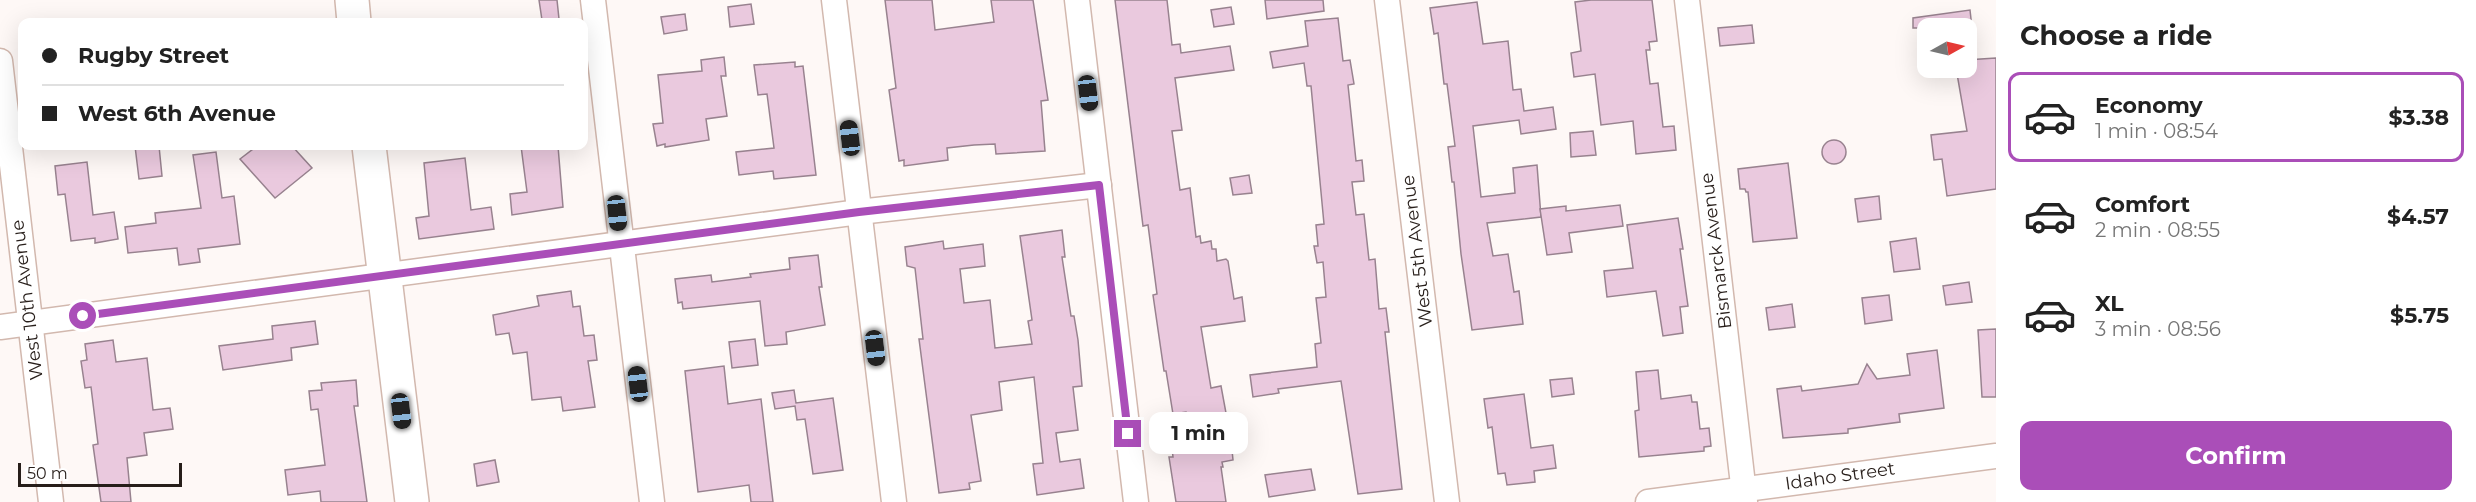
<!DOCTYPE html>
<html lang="en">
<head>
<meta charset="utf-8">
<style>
  :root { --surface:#fff; --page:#f2f2f2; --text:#222; --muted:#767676; --line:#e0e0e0; --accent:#aa4eb8 }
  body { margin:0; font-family:Montserrat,sans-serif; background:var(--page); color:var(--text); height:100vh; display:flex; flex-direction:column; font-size:22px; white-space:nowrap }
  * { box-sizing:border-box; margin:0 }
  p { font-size:20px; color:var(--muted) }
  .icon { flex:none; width:33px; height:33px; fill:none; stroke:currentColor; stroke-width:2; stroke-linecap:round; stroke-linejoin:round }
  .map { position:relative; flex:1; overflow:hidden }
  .panel { display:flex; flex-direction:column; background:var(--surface); width:480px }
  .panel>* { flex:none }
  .top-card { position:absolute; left:18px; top:18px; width:570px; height:132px; border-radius:12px; box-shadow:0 6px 24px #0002; display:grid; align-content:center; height:132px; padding:0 24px; background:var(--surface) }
  .needle { width:39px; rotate:82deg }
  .controls { position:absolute; left:1917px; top:18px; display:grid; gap:12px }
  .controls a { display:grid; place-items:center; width:60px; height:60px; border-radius:12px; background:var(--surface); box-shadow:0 6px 24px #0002; font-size:30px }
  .scale { position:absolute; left:18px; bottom:15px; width:164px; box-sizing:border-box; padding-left:6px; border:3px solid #271e1a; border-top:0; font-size:16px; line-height:21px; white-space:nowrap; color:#271e1a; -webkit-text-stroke:4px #fff; paint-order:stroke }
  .end { position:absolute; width:27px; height:27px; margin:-14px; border:8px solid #aa4eb8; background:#fff; box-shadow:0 0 0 3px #fff }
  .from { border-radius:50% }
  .bubble { position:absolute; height:42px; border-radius:12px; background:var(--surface); box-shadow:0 6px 24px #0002; font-size:20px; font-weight:700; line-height:42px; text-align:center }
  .car { position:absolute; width:18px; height:36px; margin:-18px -9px; border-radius:8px; box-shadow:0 0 4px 2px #0007; background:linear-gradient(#222 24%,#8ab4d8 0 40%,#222 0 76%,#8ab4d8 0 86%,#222 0) }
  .top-card b { display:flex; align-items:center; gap:21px; height:57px; font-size:22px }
  .top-card b+b { border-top:2px solid var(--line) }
  .top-card i { width:15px; height:15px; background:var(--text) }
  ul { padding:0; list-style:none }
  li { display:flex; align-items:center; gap:18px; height:90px; margin:0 12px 9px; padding:0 12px; border:3px solid transparent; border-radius:12px }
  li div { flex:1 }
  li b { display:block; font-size:22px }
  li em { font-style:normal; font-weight:700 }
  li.active { border-color:var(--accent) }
  li>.icon { width:54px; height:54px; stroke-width:1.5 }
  h2 { padding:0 24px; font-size:27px; line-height:72px }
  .button { display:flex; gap:12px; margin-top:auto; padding:12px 24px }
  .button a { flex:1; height:69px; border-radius:12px; background:var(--accent); color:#fff; font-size:24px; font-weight:700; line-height:69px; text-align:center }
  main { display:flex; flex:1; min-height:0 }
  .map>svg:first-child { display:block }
  .building { fill:#eac9de; stroke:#98828f; stroke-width:1.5 }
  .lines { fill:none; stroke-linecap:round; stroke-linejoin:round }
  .street-casing { stroke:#d2b8ae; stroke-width:27 }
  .secondary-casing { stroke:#d2b8ae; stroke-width:36 }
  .street { stroke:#fff; stroke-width:24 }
  .secondary { stroke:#fff; stroke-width:33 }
  .route { stroke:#aa4eb8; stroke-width:8 }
  .labels { text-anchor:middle; stroke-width:4.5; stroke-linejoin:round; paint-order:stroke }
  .street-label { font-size:18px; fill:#271e1a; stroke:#fff }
</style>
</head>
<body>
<main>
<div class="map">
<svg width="1996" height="502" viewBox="0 0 1996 502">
  <rect width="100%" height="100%" fill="#fef8f6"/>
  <g class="building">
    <path d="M539 0H557L559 19 542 20Z"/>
    <path d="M885 0H932L935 30 994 22 991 0H1033L1048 100 1041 101 1045 151 996 154 995 144 974 145 947 148 948 160 904 166V160L899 161 889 90 896 88Z"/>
    <path d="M1115 0H1167L1172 45 1180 44 1181 53 1230 46 1234 70 1175 78 1182 130 1172 131 1180 190 1190 188 1196 237 1200 236 1201 243 1211 241 1212 249H1216L1217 261 1226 259 1228 261 1234 299 1242 297 1245 321 1201 327 1211 388 1221 386 1231 440 1233 460 1222 462 1223 467H1221L1226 502H1176L1169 457H1173L1172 448 1192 445 1186 412 1173 414 1166 371H1164L1153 295 1157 294 1148 225 1143 226Z"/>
    <path d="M1265 0H1323L1324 11 1267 19Z"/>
    <path d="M1591 0H1652L1657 41 1649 42 1650 50H1646L1650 84 1658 83 1663 127 1674 126 1676 150 1636 154 1633 121 1601 125 1595 74 1574 77 1571 53 1581 51 1575 2Z"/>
    <path d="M1477 2 1483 44 1508 41 1513 90 1521 89 1524 111 1553 107 1556 129 1521 134 1519 120 1473 126 1481 197 1515 193 1513 168 1537 165 1541 217 1487 223 1493 256 1508 254 1514 292 1519 291 1523 324 1472 330 1461 254 1454 182H1452L1448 147 1455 146 1447 84H1444L1438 33 1434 34 1430 8Z"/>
    <path d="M751 4 754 24 730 27 728 7Z"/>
    <path d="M1231 7 1234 24 1214 27 1211 10Z"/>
    <path d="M1970 10 1972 28H1913V18Z"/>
    <path d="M685 14 687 30 664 34 661 17Z"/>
    <path d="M1338 18 1343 61 1350 60 1354 84 1348 85 1356 161 1362 160 1364 181 1352 182 1356 215 1364 214 1369 260 1375 259 1379 309 1386 308 1389 332H1385L1402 489 1358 494 1341 381 1278 389 1279 393 1253 397 1250 375 1317 367 1315 344 1321 343 1316 298 1326 297 1323 262 1317 263 1314 246H1318L1316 225 1324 224 1311 86H1307L1304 63 1273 68 1270 52 1308 46 1305 21Z"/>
    <path d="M1752 25 1754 43 1720 46 1718 28Z"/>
    <path d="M724 57 726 76H721L727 116 706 119 709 140 665 147V144L657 146 653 124 663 123 658 75 702 71 701 60Z"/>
    <path d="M1996 58V189L1947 196 1942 159 1934 160 1931 135 1967 131 1956 68H1966V60Z"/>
    <path d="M795 62V67L803 66 816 175 774 179 773 171 739 175 736 152 774 148 767 94 758 95 754 65Z"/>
    <path d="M1593 131 1596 155 1571 157 1570 133Z"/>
    <circle cx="1834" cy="152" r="12"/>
    <path d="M135 146H159L162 176 139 179Z"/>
    <path d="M257 146H292L312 168 275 198 240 159Z"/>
    <path d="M521 146H558L563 207 512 215 510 194 527 192Z"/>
    <path d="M216 152 222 198 234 196 240 244 198 249 200 262 179 265 177 248 128 253 125 227 156 223 155 213 201 208 193 155Z"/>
    <path d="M465 158 471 210 491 207 494 229 419 239 416 218 429 216 424 163Z"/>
    <path d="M87 162 93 215 114 212 118 239 95 243V238L71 241 65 194 58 195 55 166Z"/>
    <path d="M1788 163 1797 238 1753 242 1748 192H1746L1745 189H1740L1738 169Z"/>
    <path d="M1249 175 1252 193 1233 195 1230 178Z"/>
    <path d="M1879 196 1881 219 1858 222 1855 199Z"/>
    <path d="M1620 205 1623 226 1569 233 1572 252 1547 255 1540 209 1566 206V211Z"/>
    <path d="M1678 218 1683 249H1680L1688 306 1680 307 1683 333 1663 336 1656 291 1607 297 1604 271 1633 268 1627 225Z"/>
    <path d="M1062 230 1065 257H1062L1071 316H1074L1078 340 1082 386 1073 387 1078 430 1056 433 1060 462 1080 459 1084 488 1037 495 1033 464 1043 463 1034 377 999 382 1002 410 971 415 981 481 969 483 970 489 939 493 919 339H923L915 268 907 266 905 247 943 241 944 249 983 244 985 266 960 269 964 303 990 300 995 348 1032 344 1028 321 1032 320 1020 236Z"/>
    <path d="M1916 238 1920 269 1894 272 1890 242Z"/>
    <path d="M818 255 822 287H819L825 325 786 332 787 344 765 346 760 301 683 309 682 302 678 303 675 279 711 275 712 282 751 277 750 274 790 269 789 258Z"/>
    <path d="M1969 282 1972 302 1946 305 1943 286Z"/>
    <path d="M571 291 573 307 580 306 584 336 594 335 597 360 588 361 595 407 563 411 561 397 532 400 527 352 513 354 509 333 496 335 493 315 539 306 537 296Z"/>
    <path d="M1889 295 1892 320 1865 324 1862 298Z"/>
    <path d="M1792 304 1795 327 1769 330 1766 308Z"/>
    <path d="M315 321 318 344 291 348 292 360 223 370 219 346 273 339 272 326Z"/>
    <path d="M1996 329V397H1982L1978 330Z"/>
    <path d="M755 339 758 365 732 368 729 342Z"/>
    <path d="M113 340 116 362 147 358 153 410 170 408 173 429 144 433 147 455 127 458 131 502H101L93 445 98 444 91 387 85 388 81 361 87 360 85 344Z"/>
    <path d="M1937 350 1944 408 1899 414 1900 422 1848 429V433L1783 438 1777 389 1801 386 1802 391 1858 384 1867 364 1877 379 1910 375 1907 354Z"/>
    <path d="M724 366 728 404 761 399 773 502H751L749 485 698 492 685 371Z"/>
    <path d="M1658 370 1661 399 1691 395 1692 402H1697L1700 429 1709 428 1711 446 1704 447V451L1639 457 1635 411 1639 410 1636 372Z"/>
    <path d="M1572 378 1574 394 1552 397 1550 380Z"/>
    <path d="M356 380 358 406H354L367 502H321L320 491 288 495 285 470 325 465 318 409 311 410 309 391 322 390 321 383Z"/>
    <path d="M794 390 796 403 833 398 843 470 813 474 805 419 797 420 795 406 775 409 772 393Z"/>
    <path d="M1524 394 1531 448 1553 445 1556 468 1534 471 1535 482 1507 485 1505 473 1498 474 1492 427 1488 428 1484 399Z"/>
    <path d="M495 460 499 482 477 486 474 464Z"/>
    <path d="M1311 469 1315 490 1269 497 1265 475Z"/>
  </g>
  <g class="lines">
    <g class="street-casing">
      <g id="street">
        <path d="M593 0 652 502"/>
        <path d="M834 0 894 502"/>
        <path d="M1077 0 1136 502"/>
        <path d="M1387 0 1447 502"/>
        <path d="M1687 0 1745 502"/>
        <path d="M0 61 51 502"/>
        <path d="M0 327 859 212 1099 185"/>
        <path d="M1648 502 1996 456"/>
      </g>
    </g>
    <g class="secondary-casing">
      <g id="secondary">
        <path d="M352 0 354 22"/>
        <path d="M369 146 412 502"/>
      </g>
    </g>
    <use href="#street" class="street"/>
    <use href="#secondary" class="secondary"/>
  </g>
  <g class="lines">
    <path class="route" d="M83 316 859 212 1099 185 1128 434"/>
  </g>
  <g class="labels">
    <g class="street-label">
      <text transform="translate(1417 251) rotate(-97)" y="6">West 5th Avenue</text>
      <text transform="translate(1716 251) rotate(-97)" y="6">Bismarck Avenue</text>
      <text transform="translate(27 300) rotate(-97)" y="6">West 10th Avenue</text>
      <text transform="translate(1840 476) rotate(-8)" y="6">Idaho Street</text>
    </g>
  </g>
</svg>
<div class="controls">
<a><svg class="needle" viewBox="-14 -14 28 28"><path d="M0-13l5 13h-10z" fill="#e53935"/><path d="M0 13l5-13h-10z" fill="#767676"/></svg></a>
</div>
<div class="scale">50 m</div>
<i class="end from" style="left:83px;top:316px"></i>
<i class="end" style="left:1128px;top:434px"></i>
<div class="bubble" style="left:1149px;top:412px;width:99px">1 min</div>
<i class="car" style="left:1088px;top:93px;rotate:173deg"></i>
<i class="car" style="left:850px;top:138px;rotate:353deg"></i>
<i class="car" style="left:617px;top:213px;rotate:174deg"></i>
<i class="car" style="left:875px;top:348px;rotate:173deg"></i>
<i class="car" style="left:638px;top:384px;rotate:353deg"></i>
<i class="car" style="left:401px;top:411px;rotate:173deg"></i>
<div class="top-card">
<b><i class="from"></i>Rugby Street</b>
<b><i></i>West 6th Avenue</b>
</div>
</div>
<section class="panel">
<h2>Choose a ride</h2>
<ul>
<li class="active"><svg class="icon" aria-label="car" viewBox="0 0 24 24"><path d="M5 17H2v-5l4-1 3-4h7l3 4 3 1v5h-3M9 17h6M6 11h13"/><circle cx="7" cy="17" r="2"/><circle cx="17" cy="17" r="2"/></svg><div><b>Economy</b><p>1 min · 08:54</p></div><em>$3.38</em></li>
<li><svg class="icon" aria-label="car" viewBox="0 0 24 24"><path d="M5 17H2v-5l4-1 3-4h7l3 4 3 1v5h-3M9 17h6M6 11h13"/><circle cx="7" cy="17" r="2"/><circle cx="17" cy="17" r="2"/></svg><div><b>Comfort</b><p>2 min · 08:55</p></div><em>$4.57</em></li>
<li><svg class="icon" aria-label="car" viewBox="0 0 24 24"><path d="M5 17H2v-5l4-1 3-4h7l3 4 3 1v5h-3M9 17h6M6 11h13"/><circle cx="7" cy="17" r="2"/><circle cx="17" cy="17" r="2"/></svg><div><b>XL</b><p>3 min · 08:56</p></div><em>$5.75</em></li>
</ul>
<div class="button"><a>Confirm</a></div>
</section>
</main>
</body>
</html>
